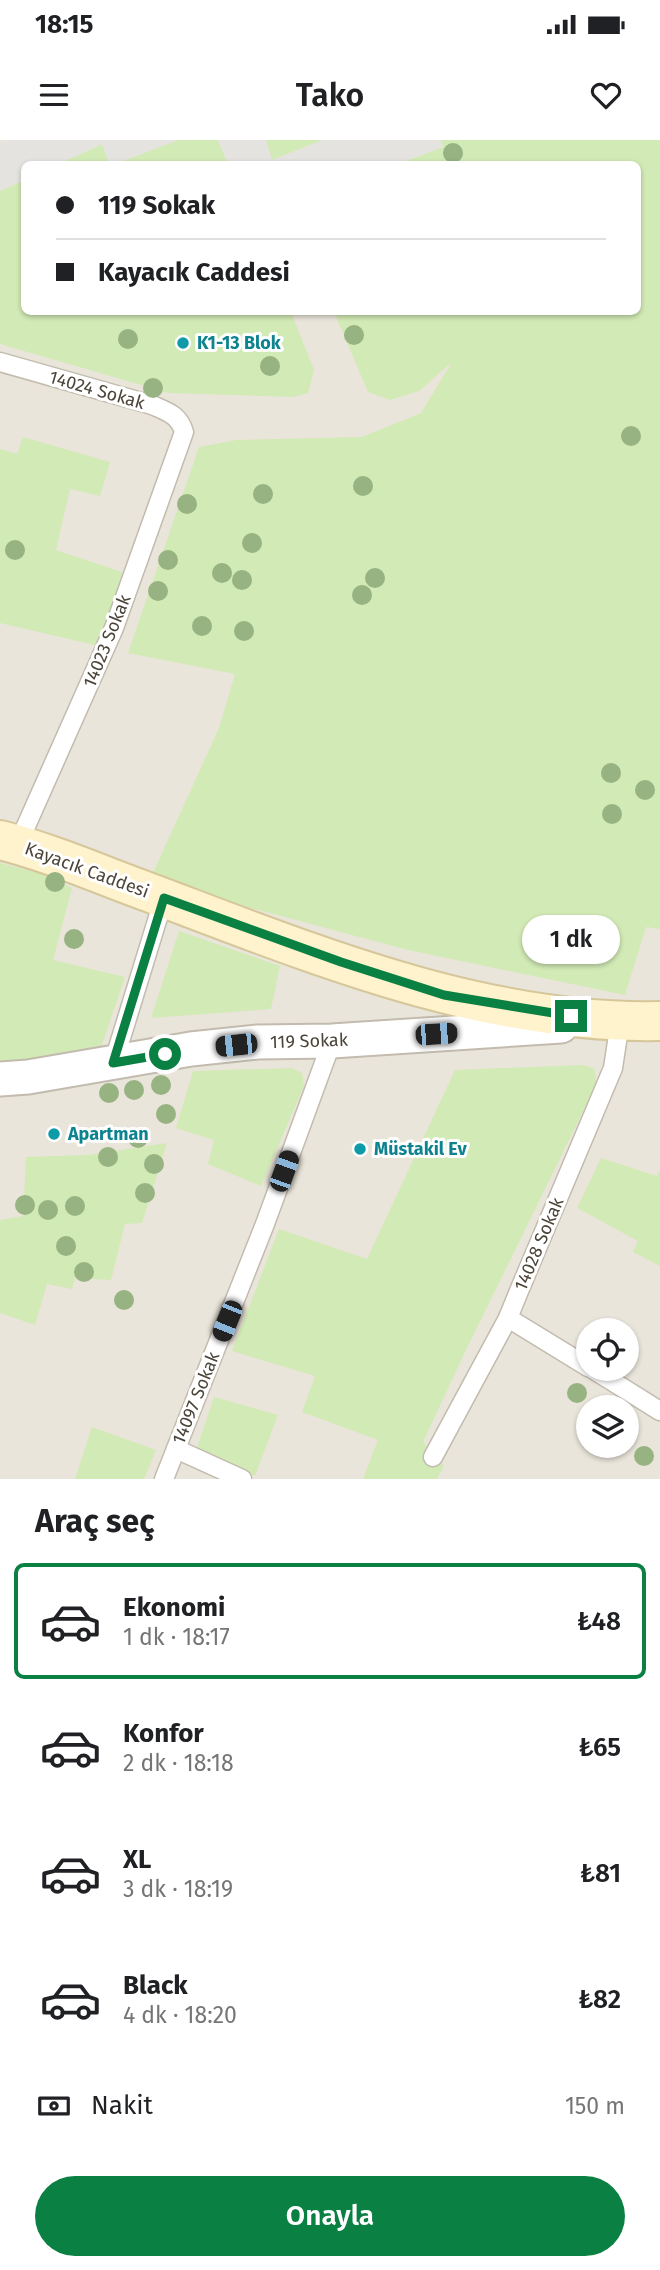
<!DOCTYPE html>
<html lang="tr">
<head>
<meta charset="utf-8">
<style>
  :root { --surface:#fff; --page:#f6f6f6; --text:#202124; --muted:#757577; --line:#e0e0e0; --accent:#0b8043 }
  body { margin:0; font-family:"Fira Sans",sans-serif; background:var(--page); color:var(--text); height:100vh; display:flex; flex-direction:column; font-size:26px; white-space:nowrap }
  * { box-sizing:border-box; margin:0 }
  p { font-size:23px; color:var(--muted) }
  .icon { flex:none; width:38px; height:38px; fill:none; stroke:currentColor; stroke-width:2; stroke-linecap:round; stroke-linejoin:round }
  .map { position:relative; height:1339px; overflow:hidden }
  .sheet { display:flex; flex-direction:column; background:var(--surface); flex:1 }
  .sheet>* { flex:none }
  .hud { position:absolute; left:21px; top:21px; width:620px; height:154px; border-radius:10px; box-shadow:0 2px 5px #0004; display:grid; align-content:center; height:154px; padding:0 35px; background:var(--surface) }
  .fabs { position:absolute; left:576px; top:1178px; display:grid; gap:14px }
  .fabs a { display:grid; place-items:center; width:63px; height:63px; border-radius:50%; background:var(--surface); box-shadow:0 2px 5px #0004; font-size:35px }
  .end { position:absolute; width:32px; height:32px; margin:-16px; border:9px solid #0b8043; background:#fff; box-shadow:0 0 0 4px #fff }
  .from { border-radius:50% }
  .bubble { position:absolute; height:49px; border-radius:24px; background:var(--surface); box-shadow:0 2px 5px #0004; font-size:23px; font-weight:600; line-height:49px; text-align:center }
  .car { position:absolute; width:21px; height:42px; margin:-21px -10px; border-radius:9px; box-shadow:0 0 5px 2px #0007; background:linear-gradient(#222 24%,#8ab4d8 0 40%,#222 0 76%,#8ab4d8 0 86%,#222 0) }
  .hud b { display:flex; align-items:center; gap:24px; height:66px; font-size:26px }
  .hud b+b { border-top:2px solid var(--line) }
  .hud i { width:18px; height:18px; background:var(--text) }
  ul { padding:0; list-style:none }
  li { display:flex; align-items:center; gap:21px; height:116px; margin:0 14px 10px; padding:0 21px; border:4px solid transparent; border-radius:10px }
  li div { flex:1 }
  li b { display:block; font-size:26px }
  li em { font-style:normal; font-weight:600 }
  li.selected { border-color:var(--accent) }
  li>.icon { width:63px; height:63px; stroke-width:1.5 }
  h2 { padding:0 35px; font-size:32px; line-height:84px }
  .pay { display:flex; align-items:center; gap:18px; height:77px; padding:0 35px; font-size:26px }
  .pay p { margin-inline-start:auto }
  .primary-button { display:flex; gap:14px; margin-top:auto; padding:14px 35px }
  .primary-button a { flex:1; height:80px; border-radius:42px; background:var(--accent); color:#fff; font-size:28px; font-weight:600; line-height:80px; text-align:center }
  .status { display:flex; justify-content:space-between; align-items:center; height:49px; padding:0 35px; background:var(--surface); direction:ltr }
  .status svg { height:19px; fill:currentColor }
  header { display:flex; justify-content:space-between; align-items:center; height:91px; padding:0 35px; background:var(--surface); font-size:32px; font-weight:600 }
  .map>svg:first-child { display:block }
  .residential { fill:#eae5da; fill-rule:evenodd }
  .green { fill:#d2eab5 }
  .parking { fill:#e5e3e0 }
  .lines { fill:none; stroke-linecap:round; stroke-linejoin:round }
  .lane-casing { stroke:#c2bbae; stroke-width:21 }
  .street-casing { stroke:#c2bbae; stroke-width:37 }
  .secondary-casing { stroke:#d6c79b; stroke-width:42 }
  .lane { stroke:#fff; stroke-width:18 }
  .street { stroke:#fff; stroke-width:33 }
  .secondary { stroke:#fff3cd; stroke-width:38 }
  .tree { fill:#97b381 }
  .route { stroke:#0b8043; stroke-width:9 }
  .culture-dot { fill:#0f9aa8; stroke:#fff; stroke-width:2.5 }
  .labels { text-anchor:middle; stroke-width:6; stroke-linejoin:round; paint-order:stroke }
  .culture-label { font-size:18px; font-weight:bold; fill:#0d838f; stroke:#fff; text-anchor:start }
  .street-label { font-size:18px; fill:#4b4439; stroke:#fff }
</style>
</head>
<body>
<div class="status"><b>18:15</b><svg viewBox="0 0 49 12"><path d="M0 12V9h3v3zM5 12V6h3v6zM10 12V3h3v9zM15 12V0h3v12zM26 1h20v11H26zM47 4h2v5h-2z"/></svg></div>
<header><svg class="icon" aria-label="menu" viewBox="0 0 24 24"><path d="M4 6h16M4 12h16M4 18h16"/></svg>Tako<svg class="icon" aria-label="heart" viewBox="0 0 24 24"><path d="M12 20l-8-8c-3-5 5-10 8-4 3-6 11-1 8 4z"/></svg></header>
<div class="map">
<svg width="660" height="1339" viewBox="0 0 660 1339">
  <rect width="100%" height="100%" fill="#f6f3ec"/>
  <path class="residential" d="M0 0H660V1339H0ZM24 24H637V172H24ZM588 1190H626V1228H588ZM588 1267H626V1306H588Z"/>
  <g class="green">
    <path d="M178 0H218L228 24H115Z"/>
    <path d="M266 0H323L272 20Z"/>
    <path d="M440 0H660V789L646 787 625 855 408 810 207 756 152 735 219 588 235 534 128 513 199 307 236 300 362 297 421 273 452 222 419 251 390 260 368 252 334 172H637V24H398L443 7Z"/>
    <path d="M103 4 109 24H58Z"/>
    <path d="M24 40V172H291L314 230 308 253 294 257 169 253 0 204V51Z"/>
    <path d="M23 297 110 322 100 356 70 349 56 410 125 433 99 506 0 483V309L17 314Z"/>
    <path d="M0 723 43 734 72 748 53 820 125 837 98 916 0 921Z"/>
    <path d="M179 791 280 826 271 869 151 878Z"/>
    <path d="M583 925 595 929 596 945 466 1210 423 1302 444 1326 437 1339H363L378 1300 302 1272 315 1236 232 1211 279 1089 367 1119 455 930Z"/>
    <path d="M292 928 302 933 304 946 261 1046 208 1024 214 1000 176 988 193 931Z"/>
    <path d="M167 1003 142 1083 125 1084 111 1140 75 1138 72 1149 47 1144 35 1185 0 1173V1080L23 1076 26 1017 88 1015Z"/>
    <path d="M601 1018 657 1036 660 1030V1126L633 1112 638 1101 577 1068Z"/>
    <path d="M214 1257 278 1275 255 1336 197 1308Z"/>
    <path d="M92 1287 156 1310 144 1339H75Z"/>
  </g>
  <g class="parking">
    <path d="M10 0H178L115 24H109L102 4 58 24H24V40L0 51V4Z"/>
    <path d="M218 0H266L272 20 323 0H440L443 7 398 24H228Z"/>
  </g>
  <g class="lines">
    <g class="lane-casing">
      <g id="lane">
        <path d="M0 222 152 265C168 272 179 275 184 292L114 488 18 704"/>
        <path d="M113 924 164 758"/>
        <path d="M508 1178 588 1227"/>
        <path d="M591 1228 660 1271"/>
        <path d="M176 1309 242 1339"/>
        <path d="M433 1317 508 1178 519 1151 613 928 620 882"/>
        <path d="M164 1339 265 1084 332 901"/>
      </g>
    </g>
    <g class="street-casing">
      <path id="street" d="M0 939 28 937 191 909 258 902 332 901 561 886"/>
    </g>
    <g class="secondary-casing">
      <path id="secondary" d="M0 700C48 712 94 732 140 749 306 811 479 885 660 881"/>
    </g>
    <use href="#lane" class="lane"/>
    <use href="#street" class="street"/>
    <use href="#secondary" class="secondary"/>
  </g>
  <g class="tree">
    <circle cx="453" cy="13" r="10"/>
    <circle cx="354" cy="195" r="10"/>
    <circle cx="128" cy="199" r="10"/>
    <circle cx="270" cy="226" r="10"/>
    <circle cx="153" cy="248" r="10"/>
    <circle cx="631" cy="296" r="10"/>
    <circle cx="363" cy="346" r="10"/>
    <circle cx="263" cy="354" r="10"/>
    <circle cx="187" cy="364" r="10"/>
    <circle cx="252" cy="403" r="10"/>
    <circle cx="15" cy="410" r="10"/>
    <circle cx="168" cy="420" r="10"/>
    <circle cx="222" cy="433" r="10"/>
    <circle cx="375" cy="438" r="10"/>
    <circle cx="242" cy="440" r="10"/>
    <circle cx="158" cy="451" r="10"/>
    <circle cx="362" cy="455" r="10"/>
    <circle cx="202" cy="486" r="10"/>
    <circle cx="244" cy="491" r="10"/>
    <circle cx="611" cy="633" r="10"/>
    <circle cx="645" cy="650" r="10"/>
    <circle cx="612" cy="674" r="10"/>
    <circle cx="55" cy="742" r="10"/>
    <circle cx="74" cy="799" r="10"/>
    <circle cx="161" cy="945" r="10"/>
    <circle cx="134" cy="950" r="10"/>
    <circle cx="109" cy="953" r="10"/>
    <circle cx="166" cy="974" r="10"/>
    <circle cx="138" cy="998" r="10"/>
    <circle cx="108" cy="1017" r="10"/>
    <circle cx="154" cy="1024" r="10"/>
    <circle cx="145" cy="1053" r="10"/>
    <circle cx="25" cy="1065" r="10"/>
    <circle cx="75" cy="1066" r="10"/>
    <circle cx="48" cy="1070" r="10"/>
    <circle cx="66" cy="1106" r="10"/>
    <circle cx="84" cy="1132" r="10"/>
    <circle cx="124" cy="1160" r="10"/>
    <circle cx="577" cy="1253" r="10"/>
    <circle cx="644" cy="1316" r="10"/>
  </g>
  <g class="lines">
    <path class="route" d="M165 914 113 923 164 758 341 822 444 855 571 876"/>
  </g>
  <g class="culture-dot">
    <circle cx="183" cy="203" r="7"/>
    <circle cx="54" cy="994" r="7"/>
    <circle cx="360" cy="1009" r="7"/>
  </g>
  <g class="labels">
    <g class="culture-label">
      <text x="197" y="209">K1-13 Blok</text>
      <text x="68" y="1000">Apartman</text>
      <text x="374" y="1015">Müstakil Ev</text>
    </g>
    <g class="street-label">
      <text transform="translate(97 250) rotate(16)" y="6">14024 Sokak</text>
      <text transform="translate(107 501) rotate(-68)" y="6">14023 Sokak</text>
      <text transform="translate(87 730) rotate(20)" y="6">Kayacık Caddesi</text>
      <text transform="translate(309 901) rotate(-2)" y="6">119 Sokak</text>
      <text transform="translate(539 1104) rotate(-67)" y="6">14028 Sokak</text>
      <text transform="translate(196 1258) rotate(-68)" y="6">14097 Sokak</text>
    </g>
  </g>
</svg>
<div class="fabs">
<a><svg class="icon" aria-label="locate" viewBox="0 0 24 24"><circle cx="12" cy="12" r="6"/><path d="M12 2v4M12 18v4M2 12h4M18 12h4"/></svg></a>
<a><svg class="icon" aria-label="layers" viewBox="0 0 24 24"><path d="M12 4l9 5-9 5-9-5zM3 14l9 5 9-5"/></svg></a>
</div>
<i class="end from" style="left:165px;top:914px"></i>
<i class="end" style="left:571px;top:876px"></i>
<div class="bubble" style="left:522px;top:775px;width:98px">1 dk</div>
<i class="car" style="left:436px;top:894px;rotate:86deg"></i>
<i class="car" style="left:236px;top:905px;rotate:264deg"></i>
<i class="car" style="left:284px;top:1031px;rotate:20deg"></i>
<i class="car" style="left:227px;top:1181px;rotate:202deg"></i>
<div class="hud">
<b><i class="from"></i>119 Sokak</b>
<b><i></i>Kayacık Caddesi</b>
</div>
</div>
<section class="sheet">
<h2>Araç seç</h2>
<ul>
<li class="selected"><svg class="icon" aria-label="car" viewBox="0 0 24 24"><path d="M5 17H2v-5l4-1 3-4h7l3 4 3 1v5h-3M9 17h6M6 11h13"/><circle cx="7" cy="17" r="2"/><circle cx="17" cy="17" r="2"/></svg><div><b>Ekonomi</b><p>1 dk · 18:17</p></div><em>₺48</em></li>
<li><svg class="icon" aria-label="car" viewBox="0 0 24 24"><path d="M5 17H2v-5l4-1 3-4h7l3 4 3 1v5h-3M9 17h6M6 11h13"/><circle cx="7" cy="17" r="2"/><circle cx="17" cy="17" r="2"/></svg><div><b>Konfor</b><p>2 dk · 18:18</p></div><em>₺65</em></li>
<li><svg class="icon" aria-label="car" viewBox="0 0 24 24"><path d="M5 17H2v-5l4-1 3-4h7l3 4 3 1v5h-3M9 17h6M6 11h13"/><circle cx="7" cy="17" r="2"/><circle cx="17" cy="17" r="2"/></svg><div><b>XL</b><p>3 dk · 18:19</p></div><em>₺81</em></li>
<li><svg class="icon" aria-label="car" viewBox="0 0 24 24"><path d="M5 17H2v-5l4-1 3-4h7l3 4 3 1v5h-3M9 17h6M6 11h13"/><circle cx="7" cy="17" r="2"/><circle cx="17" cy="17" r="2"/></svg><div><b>Black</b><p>4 dk · 18:20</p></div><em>₺82</em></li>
</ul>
<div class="pay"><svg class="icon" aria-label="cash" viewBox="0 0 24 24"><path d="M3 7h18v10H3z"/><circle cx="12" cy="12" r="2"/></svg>Nakit<p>150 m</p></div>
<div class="primary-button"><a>Onayla</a></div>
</section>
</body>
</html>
